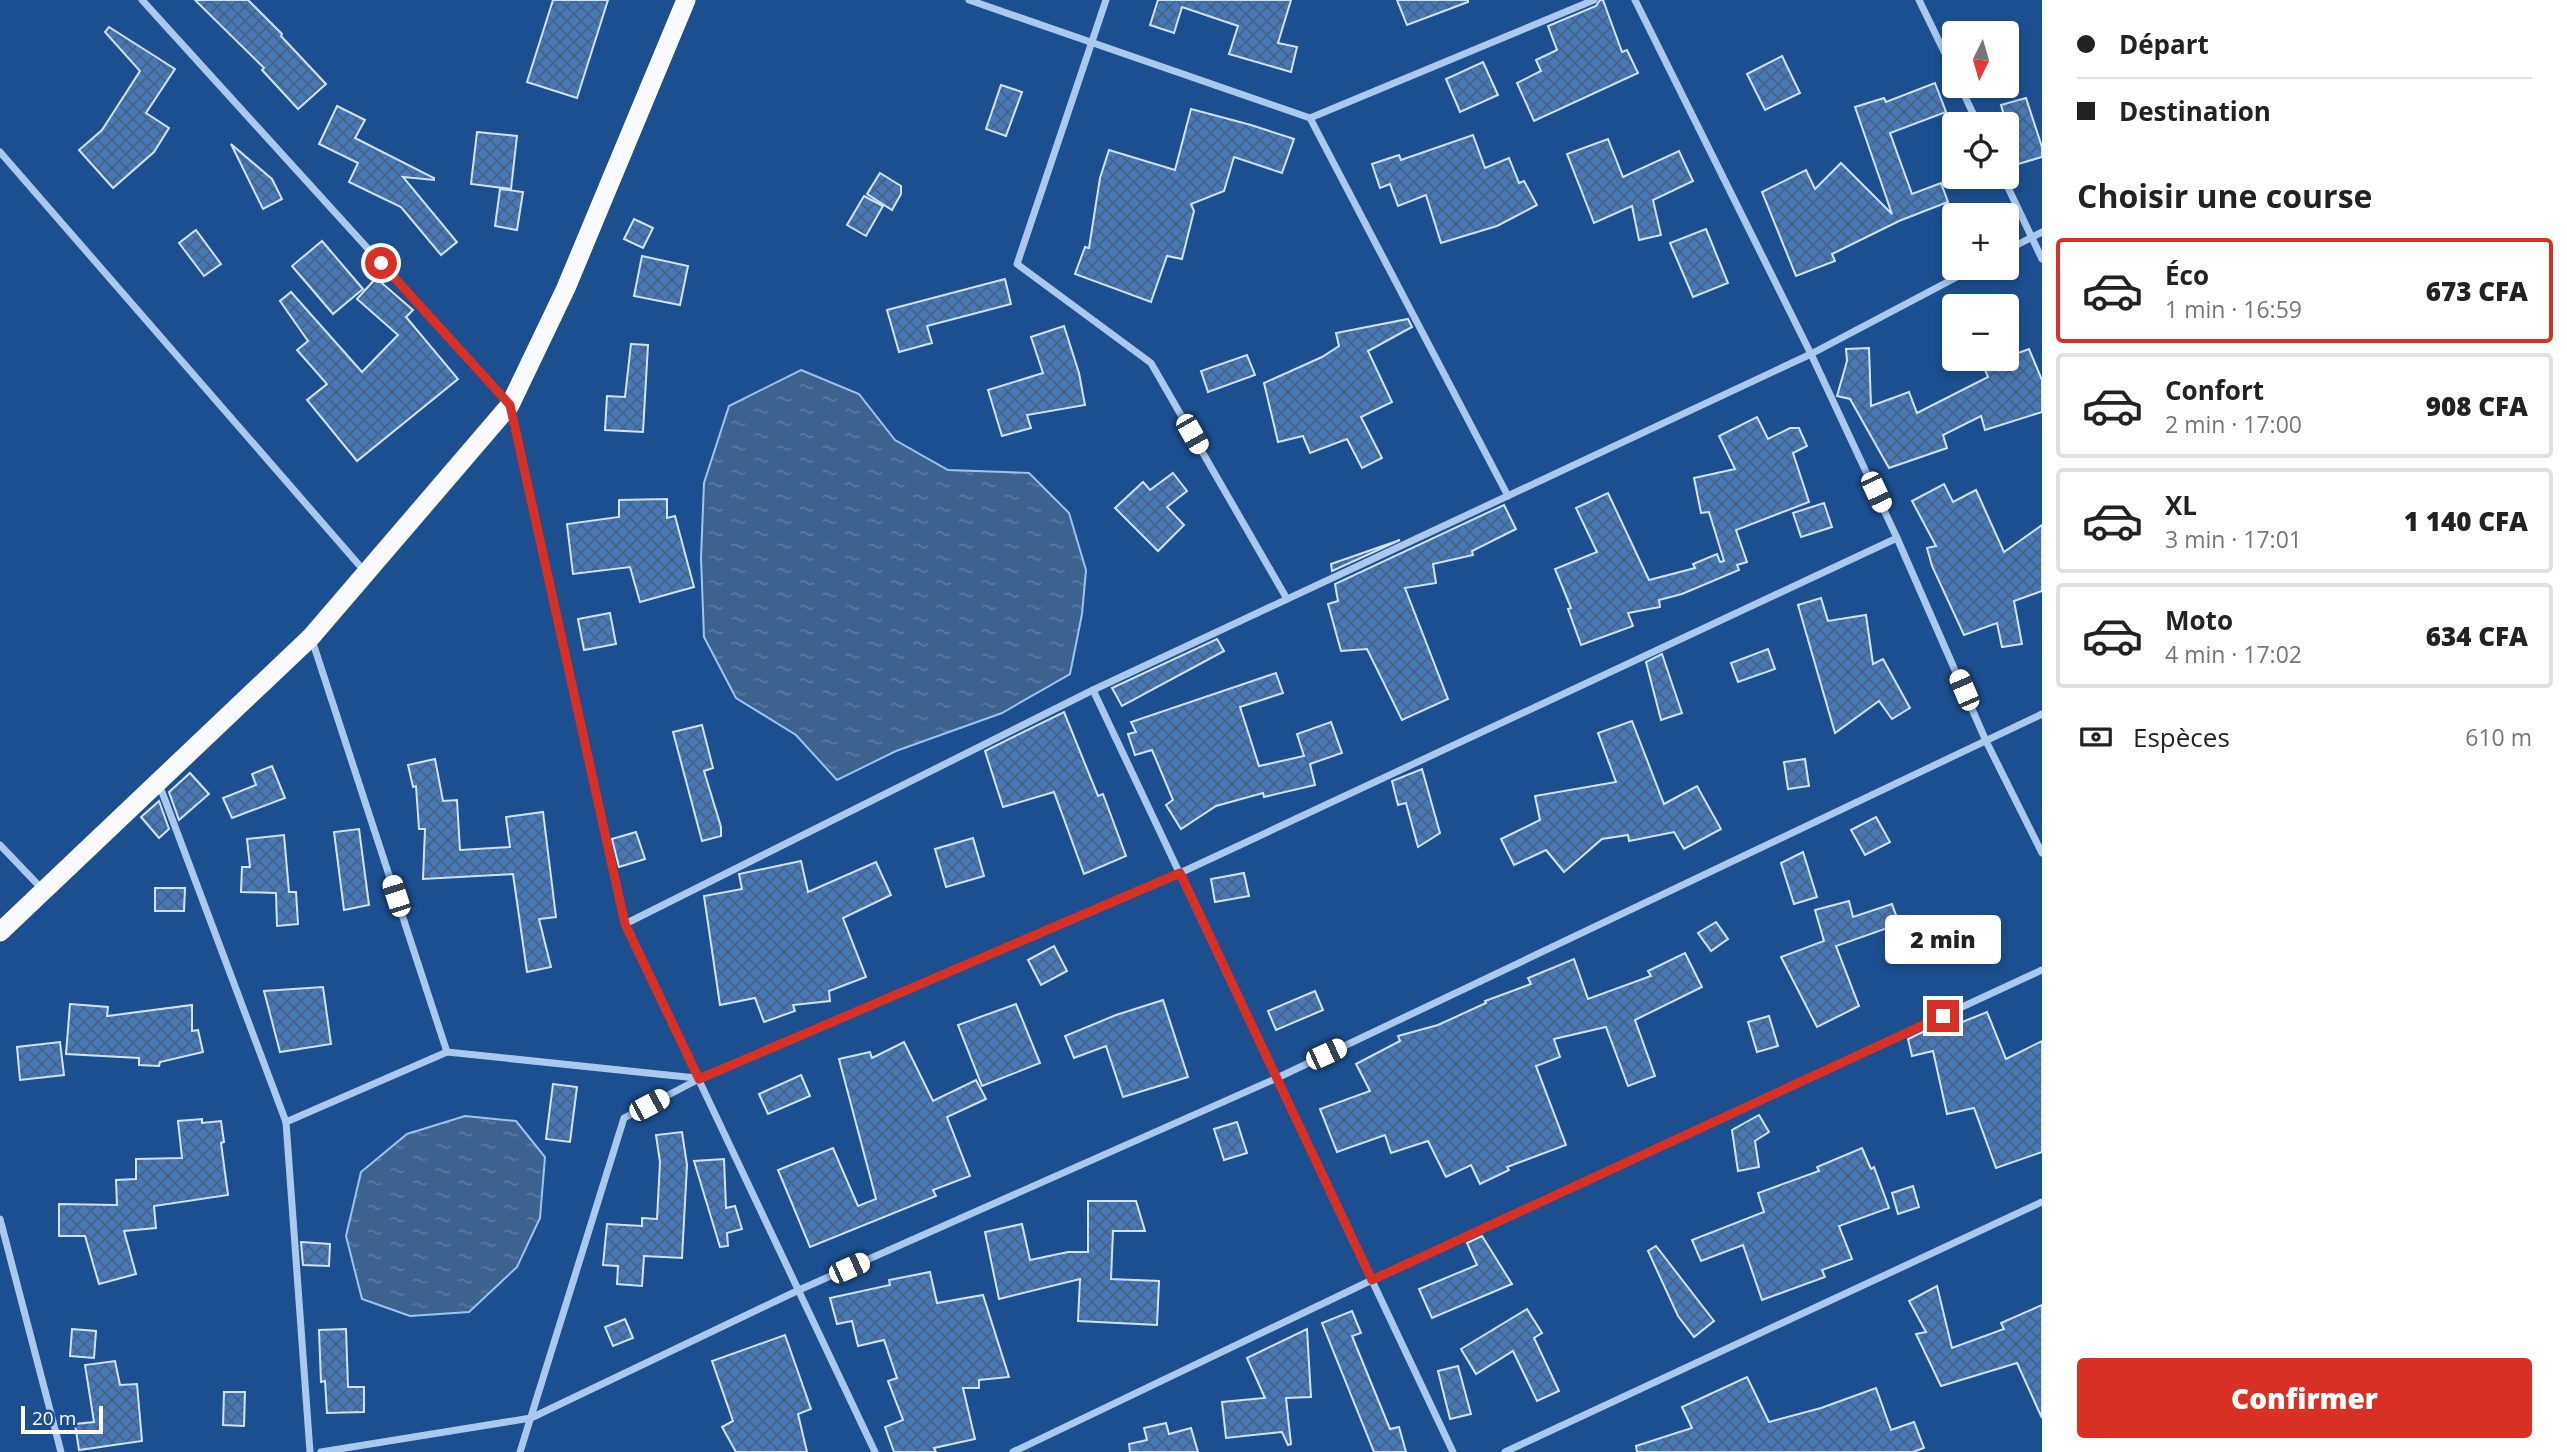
<!DOCTYPE html>
<html lang="fr">
<head>
<meta charset="utf-8">
<style>
  :root { --surface:#fff; --page:#f2f2f2; --text:#222; --muted:#767676; --line:#e0e0e0; --accent:#d93025 }
  body { margin:0; font-family:"Open Sans",sans-serif; background:var(--page); color:var(--text); height:100vh; display:flex; flex-direction:column; font-size:26px; white-space:nowrap }
  * { box-sizing:border-box; margin:0 }
  p { font-size:23px; color:var(--muted) }
  .icon { flex:none; width:38px; height:38px; fill:none; stroke:currentColor; stroke-width:2; stroke-linecap:round; stroke-linejoin:round }
  .map { position:relative; flex:1; overflow:hidden }
  .side { display:flex; flex-direction:column; background:var(--surface); width:525px }
  .side>* { flex:none }
  .banner { display:grid; align-content:center; height:154px; padding:0 35px; background:var(--surface) }
  .needle { width:46px; rotate:185deg }
  .buttons { position:absolute; left:1942px; top:21px; display:grid; gap:14px }
  .buttons a { display:grid; place-items:center; width:77px; height:77px; border-radius:7px; background:var(--surface); box-shadow:0 4px 10px #0003; font-size:35px }
  .scale { position:absolute; left:21px; bottom:18px; width:82px; box-sizing:border-box; padding-left:7px; border:4px solid #fff; border-top:0; font-size:19px; line-height:24px; white-space:nowrap; color:#fff; -webkit-text-stroke:5px #1b4f8f; paint-order:stroke }
  .end { position:absolute; width:32px; height:32px; margin:-16px; border:9px solid #d93025; background:#fff; box-shadow:0 0 0 4px #fff }
  .from { border-radius:50% }
  .bubble { position:absolute; height:49px; border-radius:7px; background:var(--surface); box-shadow:0 4px 10px #0003; font-size:23px; font-weight:800; line-height:49px; text-align:center }
  .car { position:absolute; width:21px; height:42px; margin:-21px -10px; border-radius:9px; box-shadow:0 0 5px 2px #0007; background:linear-gradient(#fff 24%,#345 0 40%,#fff 0 76%,#345 0 86%,#fff 0) }
  .banner b { display:flex; align-items:center; gap:24px; height:66px; font-size:26px }
  .banner b+b { border-top:2px solid var(--line) }
  .banner i { width:18px; height:18px; background:var(--text) }
  ul { padding:0; list-style:none }
  li { display:flex; align-items:center; gap:21px; height:105px; margin:0 14px 10px; padding:0 21px; border:4px solid var(--line); border-radius:7px }
  li div { flex:1 }
  li b { display:block; font-size:26px }
  li em { font-style:normal; font-weight:800 }
  li.current { border-color:var(--accent) }
  li>.icon { width:63px; height:63px; stroke-width:1.5 }
  h2 { padding:0 35px; font-size:32px; line-height:84px }
  .pay { display:flex; align-items:center; gap:18px; height:77px; padding:0 35px; font-size:26px }
  .pay p { margin-inline-start:auto }
  .action { display:flex; gap:14px; margin-top:auto; padding:14px 35px }
  .action a { flex:1; height:80px; border-radius:7px; background:var(--accent); color:#fff; font-size:28px; font-weight:800; line-height:80px; text-align:center }
  main { display:flex; flex:1; min-height:0 }
  .map>svg:first-child { display:block }
  .water { fill:url(#water-ripples); stroke:#9cc4f0; stroke-width:2 }
  .building { fill:url(#building-cross-hatch); stroke:#cfe3fa; stroke-width:2 }
  .lines { fill:none; stroke-linecap:round; stroke-linejoin:round }
  .minor { stroke:#a9c9ee; stroke-width:7 }
  .trunk { stroke:#f8faff; stroke-width:19 }
  .route { stroke:#d93025; stroke-width:9 }
</style>
</head>
<body>
<main>
<div class="map">
<svg width="2042" height="1452" viewBox="0 0 2042 1452">
  <defs>
    <pattern id="water-ripples" width="26" height="14" patternUnits="userSpaceOnUse" patternTransform="scale(1.75)"><rect width="26" height="14" fill="#3c6290"/><path d="M2 4q2-2 4 0t4 0M15 11q2-2 4 0t4 0" fill="none" stroke="#597aa1"/></pattern>
    <pattern id="building-cross-hatch" width="8" height="8" patternUnits="userSpaceOnUse" patternTransform="scale(1.75)"><rect width="8" height="8" fill="#4478b7"/><path d="M0 0l8 8M0 8l8-8" fill="none" stroke="#486282"/></pattern>
  </defs>
  <rect width="100%" height="100%" fill="#1b4f8f"/>
  <g class="water">
    <path d="M801 370 859 394 895 440 948 470 1029 473 1069 513 1086 570 1082 614 1070 674 1002 713 896 751 837 780 796 735 736 698 704 637 701 558 704 483 729 406Z"/>
    <path d="M465 1116 516 1121 545 1157 540 1218 517 1267 469 1312 410 1316 362 1299 346 1236 361 1172 407 1134Z"/>
  </g>
  <g class="building">
    <path d="M195 0H248L282 34 281 36 326 84 298 109 262 70 264 68Z"/>
    <path d="M553 0H608L577 98 527 82Z"/>
    <path d="M1158 0H1291L1278 43 1297 47 1291 72 1229 54 1238 26 1182 7 1174 33 1150 25Z"/>
    <path d="M1397 0H1468V2L1407 25Z"/>
    <path d="M1600 0H1603L1622 52 1627 50 1638 73 1534 121 1517 83 1541 71 1536 60 1557 50 1548 26 1596 6Z"/>
    <path d="M109 27 175 69 146 113 169 128 154 152 113 188 79 150 102 130 140 71 105 32Z"/>
    <path d="M1782 56 1800 93 1765 110 1747 74Z"/>
    <path d="M1483 62 1498 95 1460 112 1446 79Z"/>
    <path d="M1935 83 1946 112 1890 133 1912 194 1941 183 1948 202 1899 221 1832 254 1835 261 1796 276 1762 192 1806 170 1815 189 1841 163 1892 214 1855 107 1884 98 1886 102Z"/>
    <path d="M1001 85 1022 92 1006 136 986 129Z"/>
    <path d="M2026 98 2042 147V157L2018 164 2001 105Z"/>
    <path d="M337 106 365 120 355 138 434 178V180L403 177 457 242 441 255 401 207 349 182 358 163 319 144Z"/>
    <path d="M1191 109 1251 125 1294 139 1282 173 1234 157 1224 191 1191 204 1194 211 1182 259 1167 256 1151 302 1075 274 1085 247 1089 248 1100 178 1109 150 1175 170Z"/>
    <path d="M477 132 517 136 511 189 471 184Z"/>
    <path d="M1473 135 1485 168 1509 158 1519 183 1524 181 1537 205 1497 226 1441 243 1426 195 1398 206 1390 184 1380 188 1372 164 1399 155 1401 160Z"/>
    <path d="M1608 139 1623 177 1679 151 1693 181 1653 200 1661 235 1639 240 1632 206 1594 223 1567 154Z"/>
    <path d="M231 144 272 179 282 199 263 209Z"/>
    <path d="M880 173 901 186V194L892 210 867 194Z"/>
    <path d="M500 189 523 192 517 230 495 226Z"/>
    <path d="M864 196 883 206 866 236 847 225Z"/>
    <path d="M634 219 653 228 643 248 624 239Z"/>
    <path d="M1706 229 1728 283 1693 297 1670 243Z"/>
    <path d="M196 230 221 264 204 276 179 243Z"/>
    <path d="M322 241 363 289 333 314 292 266Z"/>
    <path d="M642 256 688 266 680 305 634 296Z"/>
    <path d="M376 278 413 310 406 317 458 379 357 461 307 400 327 384 297 350 308 341 280 301 291 292 362 372 398 335 357 299Z"/>
    <path d="M1005 279 1011 304 927 326 932 343 899 352 887 310Z"/>
    <path d="M1408 319 1412 327 1368 351 1392 402 1361 417 1382 458 1362 468 1347 439 1310 453 1303 436 1278 442 1264 383 1322 357 1339 346 1336 333Z"/>
    <path d="M1064 326 1079 373 1085 405 1027 415 1031 428 1002 436 988 390 1043 373 1031 337Z"/>
    <path d="M631 344 648 345 643 432 605 430 607 396 625 397Z"/>
    <path d="M1869 348 1871 406 1909 392 1917 413 1988 377 1983 365 2007 359V357L2029 349 2042 380V412L1985 430 1981 416 1943 435 1947 448 1889 468 1850 399 1837 396 1847 361 1846 349Z"/>
    <path d="M1247 355 1255 375 1208 392 1201 371Z"/>
    <path d="M1757 417 1768 439 1790 428H1799L1807 446 1793 453 1809 502 1736 530 1747 562 1737 565 1739 570 1682 594 1659 600 1660 607 1628 613 1633 626 1581 645 1568 609 1571 608 1555 569 1597 552 1576 508 1608 493 1649 580 1695 568 1693 564 1717 554 1720 562 1724 561 1709 512 1701 513 1694 478 1735 469 1719 436Z"/>
    <path d="M1173 473 1187 491 1167 507 1184 525 1158 551 1115 508 1143 482 1150 490Z"/>
    <path d="M1944 484 1953 502 1976 490 2004 552 2042 525V591L2014 601 2022 644 2002 647 1997 623 1964 635 1932 566 1927 548 1936 546 1912 501Z"/>
    <path d="M667 499V518L675 516 694 587 640 602 630 567 573 574 567 524 619 517V500Z"/>
    <path d="M1824 503 1832 527 1801 537 1793 513Z"/>
    <path d="M1504 505 1516 529 1472 551 1473 555 1433 564 1436 583 1405 588 1448 699 1402 720 1367 649 1341 651 1328 604 1338 601 1335 584Z"/>
    <path d="M1400 540 1332 571 1331 564Z"/>
    <path d="M1821 598 1828 621 1866 615 1873 664 1883 659 1910 708 1892 719 1879 701 1835 733 1798 605Z"/>
    <path d="M610 613 616 644 584 650 578 619Z"/>
    <path d="M1217 639 1224 651 1122 706 1112 688Z"/>
    <path d="M1768 649 1775 669 1738 682 1731 663Z"/>
    <path d="M1662 654 1682 713 1661 720 1646 662Z"/>
    <path d="M1276 673 1283 693 1240 707 1259 766 1304 756 1297 734 1331 722 1342 753 1310 764 1315 785 1264 797 1263 793 1216 806 1181 829 1166 805 1173 800 1152 750 1135 755 1128 734 1136 732 1131 722Z"/>
    <path d="M1064 712 1098 796 1103 794 1126 856 1084 874 1054 792 1003 807 985 751Z"/>
    <path d="M1632 721 1664 804 1697 786 1721 829 1684 849 1674 832 1629 841 1628 835 1602 839 1564 872 1546 850 1514 865 1501 839 1540 820 1535 796 1616 782 1598 733Z"/>
    <path d="M702 725 713 768 704 771 721 827V836L702 841 673 732Z"/>
    <path d="M435 759 443 801 457 800 460 850 510 847 506 817 543 812 556 917 539 919 551 967 527 972 513 874 423 879 425 829H419L416 786 413 787 408 765Z"/>
    <path d="M1805 759 1809 786 1788 789 1784 762Z"/>
    <path d="M272 766 285 798 232 818 223 798 256 785 252 774Z"/>
    <path d="M1422 769 1440 833 1418 847 1406 803 1398 805 1392 781Z"/>
    <path d="M190 773 209 794 179 820 169 792Z"/>
    <path d="M159 801 169 829 159 838 141 817Z"/>
    <path d="M1876 817 1890 842 1865 855 1851 830Z"/>
    <path d="M359 829 369 905 344 910 334 832Z"/>
    <path d="M636 832 645 859 619 867 612 839Z"/>
    <path d="M284 835 289 892H296L298 924 277 926 276 893 241 892 242 867H250L247 839Z"/>
    <path d="M973 838 984 876 946 887 935 849Z"/>
    <path d="M1803 852 1817 897 1794 904 1781 863Z"/>
    <path d="M801 861 808 892 876 862 891 895 843 918 866 977 829 991 830 1001 793 1005 795 1011 764 1022 755 998 720 1005 704 896 742 889 739 874Z"/>
    <path d="M1244 873 1249 896 1215 902 1211 879Z"/>
    <path d="M155 888H185L184 911H155Z"/>
    <path d="M1849 901 1853 917 1892 904 1899 924 1836 946 1859 1006 1817 1027 1781 957 1824 941 1815 910Z"/>
    <path d="M1716 922 1728 939 1711 951 1698 933Z"/>
    <path d="M1054 946 1067 971 1041 985 1028 960Z"/>
    <path d="M1685 953 1702 987 1635 1020 1655 1076 1628 1086 1606 1027 1554 1039 1560 1057 1536 1066 1566 1145 1507 1167 1509 1170 1480 1184 1471 1165 1446 1177 1428 1141 1391 1153 1385 1135 1337 1152 1320 1109 1370 1091 1356 1064 1400 1041 1398 1036 1438 1025 1486 1003 1485 1001 1531 984 1528 978 1574 959 1588 999 1651 976 1648 971Z"/>
    <path d="M323 987 331 1044 280 1052 264 991Z"/>
    <path d="M1315 991 1323 1010 1276 1030 1268 1011Z"/>
    <path d="M1163 1000 1188 1077 1123 1097 1106 1046 1074 1058 1065 1036 1116 1015Z"/>
    <path d="M70 1004 108 1007 107 1016 192 1005V1031L198 1030 203 1052 160 1062 159 1066 139 1065V1058L66 1054Z"/>
    <path d="M1016 1004 1040 1063 982 1086 958 1025Z"/>
    <path d="M1987 1012 2006 1059 2042 1041V1152L1996 1168 1974 1108 1947 1114 1933 1051 1912 1056 1908 1039 1944 1022 1945 1029Z"/>
    <path d="M1769 1016 1778 1046 1757 1052 1748 1022Z"/>
    <path d="M60 1042 64 1075 20 1080 17 1047Z"/>
    <path d="M904 1042 933 1101 976 1080 986 1099 947 1117 970 1176 933 1190 936 1196 810 1247 778 1170 833 1148 858 1206 876 1199 839 1059 870 1052 872 1058Z"/>
    <path d="M801 1075 810 1096 768 1114 759 1094Z"/>
    <path d="M553 1084 577 1087 570 1142 546 1139Z"/>
    <path d="M1759 1115 1769 1132 1755 1141 1759 1167 1738 1171 1732 1130Z"/>
    <path d="M202 1119V1123L221 1121 224 1142 221 1143 228 1195 154 1206 156 1228 124 1231 136 1274 99 1284 85 1236H59V1204L117 1205 116 1180 136 1179V1159L182 1158 178 1121Z"/>
    <path d="M1237 1122 1247 1153 1224 1160 1214 1129Z"/>
    <path d="M682 1132 687 1165 682 1258 644 1256 642 1286 617 1284 618 1266 603 1265 607 1224 642 1226V1218L657 1219 660 1162 656 1135Z"/>
    <path d="M1862 1148 1871 1169 1874 1167 1889 1208 1839 1226 1852 1259 1822 1270 1825 1277 1762 1300 1743 1245 1701 1261 1692 1240 1764 1212 1758 1193 1819 1171 1817 1167Z"/>
    <path d="M724 1159 726 1208 735 1206 742 1229 727 1233 728 1246 720 1247 694 1161Z"/>
    <path d="M1913 1186 1919 1207 1898 1214 1892 1193Z"/>
    <path d="M1088 1201H1136L1145 1231H1113L1111 1279 1159 1281 1157 1325 1078 1321 1080 1279 999 1299 985 1232 1022 1224 1030 1260 1068 1252H1088Z"/>
    <path d="M1482 1236 1512 1284 1432 1318 1419 1289 1477 1265 1467 1243Z"/>
    <path d="M301 1242 330 1244 329 1266 303 1265Z"/>
    <path d="M1656 1246 1714 1321 1694 1337 1678 1316 1648 1251Z"/>
    <path d="M930 1272 937 1303 983 1295 1009 1377 979 1380V1388H963L975 1439 934 1448 936 1452H894L885 1427 903 1420 888 1381 897 1378 884 1340 858 1346 852 1321 837 1324 830 1298 890 1285 889 1280Z"/>
    <path d="M1937 1286 1952 1348 2004 1329 2001 1323 2042 1305V1418L2017 1363 1941 1386 1916 1334 1926 1332 1909 1301Z"/>
    <path d="M1527 1309 1542 1333 1534 1338 1559 1391 1537 1401 1513 1351 1476 1374 1461 1349Z"/>
    <path d="M1352 1311 1361 1333 1352 1336 1390 1429 1399 1427 1406 1452H1374L1322 1323Z"/>
    <path d="M625 1319 633 1338 613 1346 605 1327Z"/>
    <path d="M72 1329 96 1331 94 1358 70 1356Z"/>
    <path d="M346 1329 348 1387H364V1412L327 1413 325 1381 321 1382 319 1330Z"/>
    <path d="M1307 1329 1311 1397 1286 1398 1291 1444 1288 1445 1282 1432 1226 1438 1222 1402 1265 1398 1247 1358Z"/>
    <path d="M785 1335 811 1409 798 1414 807 1452H736L722 1427 733 1421 712 1361Z"/>
    <path d="M115 1361 120 1385 137 1384 142 1441 79 1450 75 1424 94 1422 85 1365Z"/>
    <path d="M1458 1366 1471 1414 1450 1419 1438 1371Z"/>
    <path d="M1747 1377 1769 1422 1821 1408 1876 1388 1891 1430 1914 1422 1924 1448 1913 1452H1637L1636 1446 1692 1428 1682 1407Z"/>
    <path d="M224 1392H245L244 1426 223 1425Z"/>
    <path d="M1166 1423 1169 1434 1191 1428 1198 1452H1130L1129 1444 1147 1440 1144 1428Z"/>
  </g>
  <g class="lines">
    <g class="minor">
      <path d="M142 0 510 405 625 924 875 1452"/>
      <path d="M969 0 1310 118 1594 0"/>
      <path d="M1106 0 1017 264 1151 363 1287 599"/>
      <path d="M1635 0 1811 354 1897 538 1986 741 2042 853"/>
      <path d="M1919 0 1955 74"/>
      <path d="M1960 86 1978 124"/>
      <path d="M1310 118 1508 496"/>
      <path d="M0 152 366 573"/>
      <path d="M2003 177 2042 259"/>
      <path d="M2007 250 2042 232"/>
      <path d="M312 640 447 1052"/>
      <path d="M1093 690 1453 1452"/>
      <path d="M159 784 286 1122 310 1452"/>
      <path d="M0 845 43 890"/>
      <path d="M625 924 1093 690 1811 354 1974 268"/>
      <path d="M286 1122 447 1052 696 1078"/>
      <path d="M0 1219 61 1452"/>
      <path d="M321 1452 531 1418 799 1290 1277 1078 2042 714"/>
      <path d="M520 1452 624 1118 699 1079 1180 873 1897 538"/>
      <path d="M1013 1452 1372 1280 2042 970"/>
      <path d="M1505 1452 2042 1202"/>
    </g>
    <path class="trunk" d="M0 932 311 637 510 405 566 288 686 0"/>
  </g>
  <g class="lines">
    <path class="route" d="M381 263 510 405 625 924 699 1079 1180 873 1372 1280 1943 1016"/>
  </g>
</svg>
<div class="buttons">
<a><svg class="needle" viewBox="-14 -14 28 28"><path d="M0-13l5 13h-10z" fill="#e53935"/><path d="M0 13l5-13h-10z" fill="#767676"/></svg></a>
<a><svg class="icon" aria-label="locate" viewBox="0 0 24 24"><circle cx="12" cy="12" r="6"/><path d="M12 2v4M12 18v4M2 12h4M18 12h4"/></svg></a>
<a>+</a>
<a>−</a>
</div>
<div class="scale">20 m</div>
<i class="end from" style="left:381px;top:263px"></i>
<i class="end" style="left:1943px;top:1016px"></i>
<div class="bubble" style="left:1885px;top:915px;width:116px">2 min</div>
<i class="car" style="left:1192px;top:434px;rotate:150deg"></i>
<i class="car" style="left:1876px;top:492px;rotate:155deg"></i>
<i class="car" style="left:1964px;top:690px;rotate:337deg"></i>
<i class="car" style="left:396px;top:896px;rotate:342deg"></i>
<i class="car" style="left:1326px;top:1054px;rotate:65deg"></i>
<i class="car" style="left:649px;top:1105px;rotate:62deg"></i>
<i class="car" style="left:849px;top:1268px;rotate:66deg"></i>
</div>
<section class="side">
<div class="banner">
<b><i class="from"></i>Départ</b>
<b><i></i>Destination</b>
</div>
<h2>Choisir une course</h2>
<ul>
<li class="current"><svg class="icon" aria-label="car" viewBox="0 0 24 24"><path d="M5 17H2v-5l4-1 3-4h7l3 4 3 1v5h-3M9 17h6M6 11h13"/><circle cx="7" cy="17" r="2"/><circle cx="17" cy="17" r="2"/></svg><div><b>Éco</b><p>1 min · 16:59</p></div><em>673 CFA</em></li>
<li><svg class="icon" aria-label="car" viewBox="0 0 24 24"><path d="M5 17H2v-5l4-1 3-4h7l3 4 3 1v5h-3M9 17h6M6 11h13"/><circle cx="7" cy="17" r="2"/><circle cx="17" cy="17" r="2"/></svg><div><b>Confort</b><p>2 min · 17:00</p></div><em>908 CFA</em></li>
<li><svg class="icon" aria-label="car" viewBox="0 0 24 24"><path d="M5 17H2v-5l4-1 3-4h7l3 4 3 1v5h-3M9 17h6M6 11h13"/><circle cx="7" cy="17" r="2"/><circle cx="17" cy="17" r="2"/></svg><div><b>XL</b><p>3 min · 17:01</p></div><em>1 140 CFA</em></li>
<li><svg class="icon" aria-label="car" viewBox="0 0 24 24"><path d="M5 17H2v-5l4-1 3-4h7l3 4 3 1v5h-3M9 17h6M6 11h13"/><circle cx="7" cy="17" r="2"/><circle cx="17" cy="17" r="2"/></svg><div><b>Moto</b><p>4 min · 17:02</p></div><em>634 CFA</em></li>
</ul>
<div class="pay"><svg class="icon" aria-label="cash" viewBox="0 0 24 24"><path d="M3 7h18v10H3z"/><circle cx="12" cy="12" r="2"/></svg>Espèces<p>610 m</p></div>
<div class="action"><a>Confirmer</a></div>
</section>
</main>
</body>
</html>
